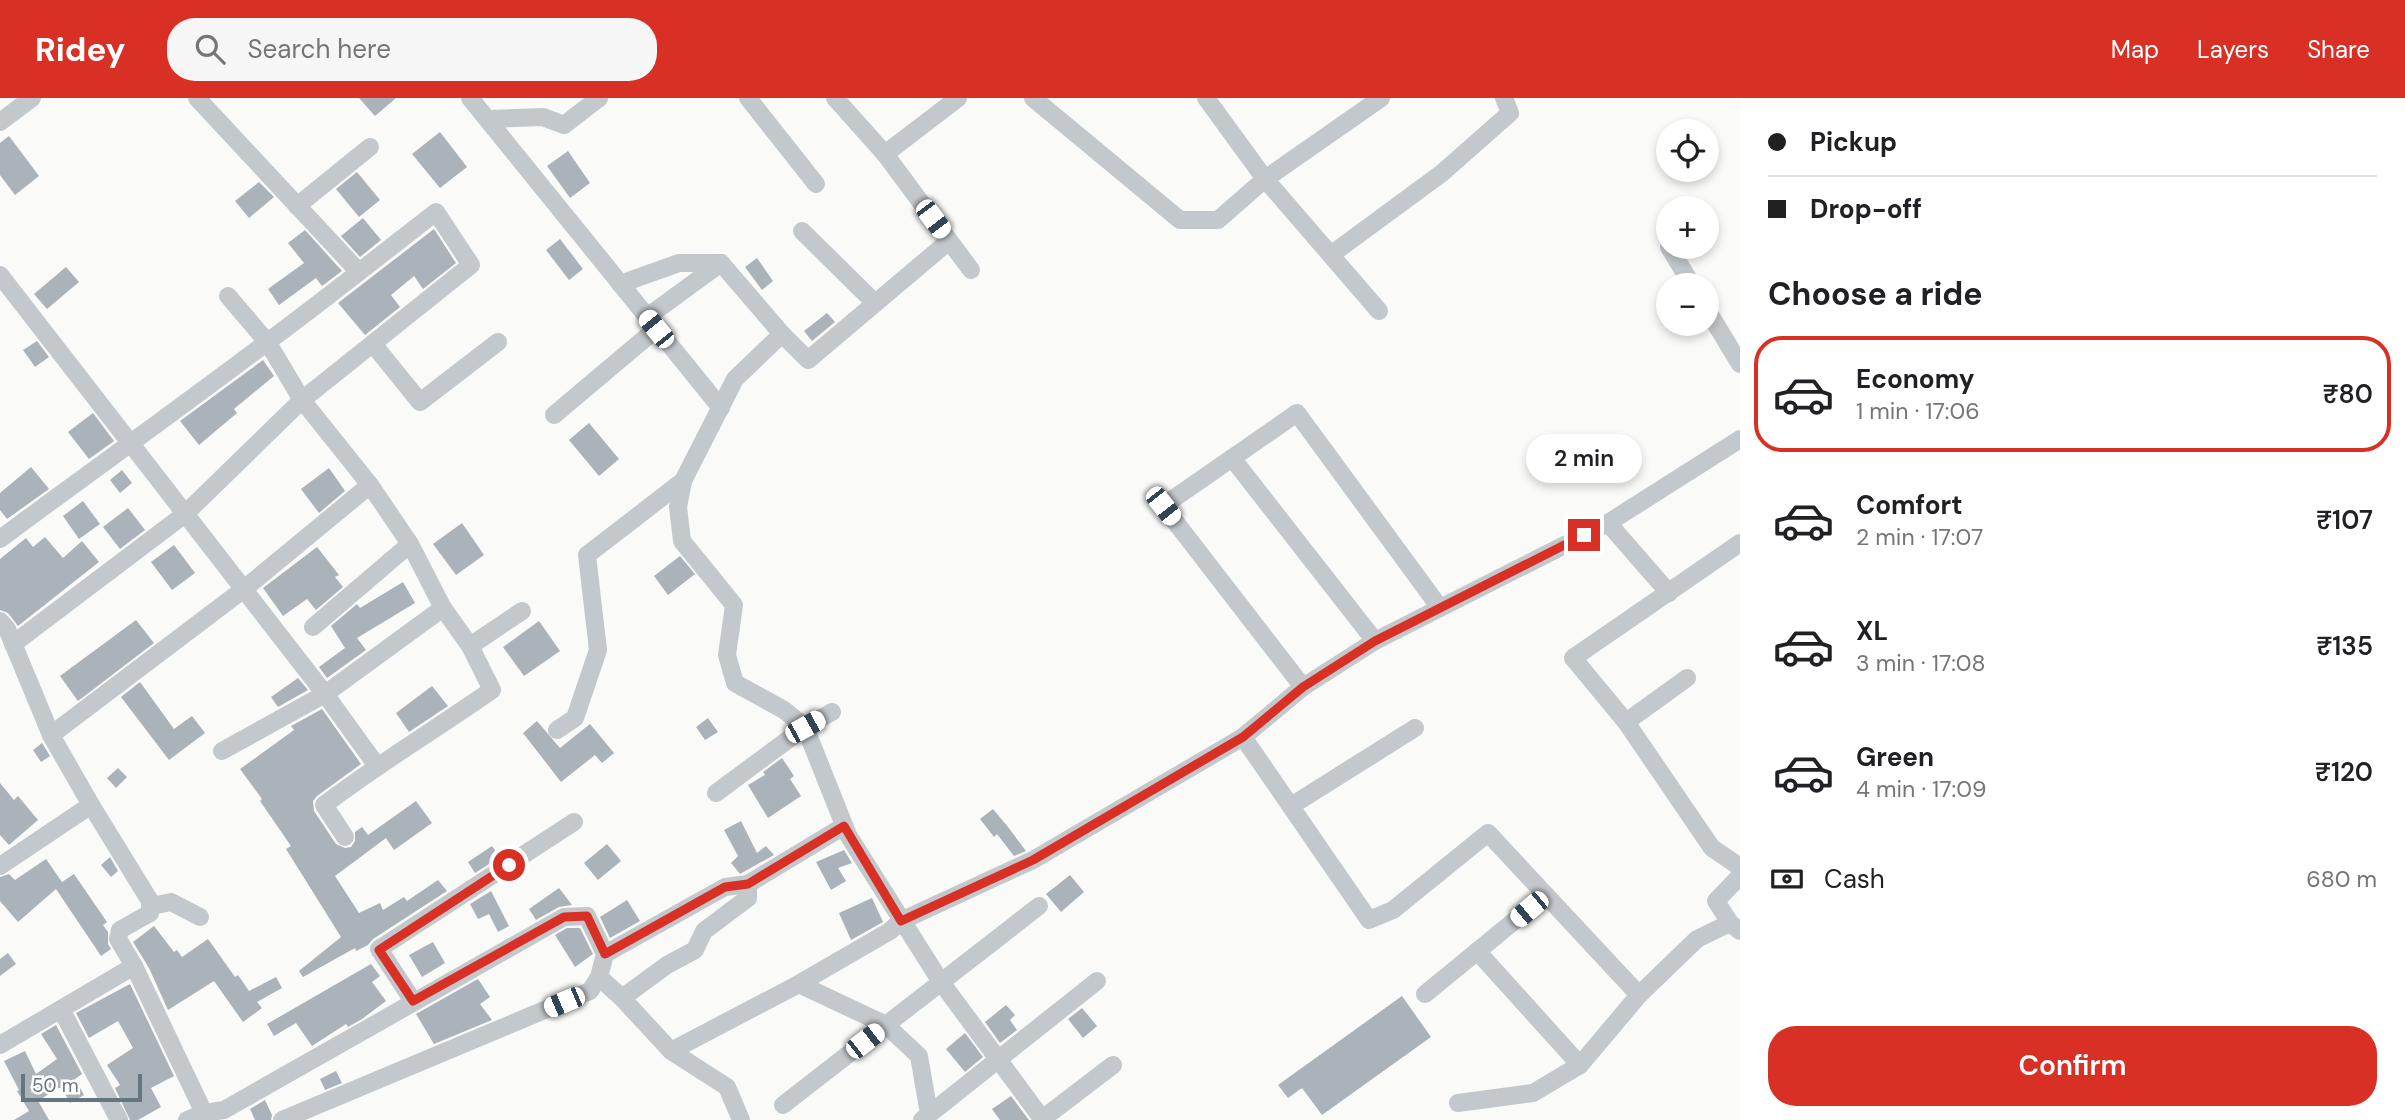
<!DOCTYPE html>
<html lang="en">
<head>
<meta charset="utf-8">
<style>
  :root { --surface:#fff; --page:#f6f6f6; --text:#202124; --muted:#757577; --line:#e0e0e0; --accent:#d93025 }
  body { margin:0; font-family:"DM Sans",sans-serif; background:var(--page); color:var(--text); height:100vh; display:flex; flex-direction:column; font-size:26px; white-space:nowrap }
  * { box-sizing:border-box; margin:0 }
  p { font-size:23px; color:var(--muted) }
  .icon { flex:none; width:38px; height:38px; fill:none; stroke:currentColor; stroke-width:2; stroke-linecap:round; stroke-linejoin:round }
  .map { position:relative; flex:1; overflow:hidden }
  .side { display:flex; flex-direction:column; background:var(--surface); width:665px }
  .side>* { flex:none }
  .top-card { display:grid; align-content:center; height:154px; padding:0 28px; background:var(--surface) }
  .controls { position:absolute; left:1656px; top:21px; display:grid; gap:14px }
  .controls a { display:grid; place-items:center; width:63px; height:63px; border-radius:50%; background:var(--surface); box-shadow:0 4px 10px #0003; font-size:35px }
  .scale { position:absolute; left:21px; bottom:18px; width:121px; box-sizing:border-box; padding-left:7px; border:4px solid #657683; border-top:0; font-size:19px; line-height:24px; white-space:nowrap; color:#657683; -webkit-text-stroke:5px #fff; paint-order:stroke }
  .end { position:absolute; width:32px; height:32px; margin:-16px; border:9px solid #d93025; background:#fff; box-shadow:0 0 0 4px #fff }
  .from { border-radius:50% }
  .bubble { position:absolute; height:49px; border-radius:24px; background:var(--surface); box-shadow:0 4px 10px #0003; font-size:23px; font-weight:600; line-height:49px; text-align:center }
  .car { position:absolute; width:21px; height:42px; margin:-21px -10px; border-radius:9px; box-shadow:0 0 5px 2px #0007; background:linear-gradient(#fff 24%,#345 0 40%,#fff 0 76%,#345 0 86%,#fff 0) }
  .top-card b { display:flex; align-items:center; gap:24px; height:66px; font-size:26px }
  .top-card b+b { border-top:2px solid var(--line) }
  .top-card i { width:18px; height:18px; background:var(--text) }
  ul { padding:0; list-style:none }
  li { display:flex; align-items:center; gap:21px; height:116px; margin:0 14px 10px; padding:0 14px; border:4px solid transparent; border-radius:28px }
  li div { flex:1 }
  li b { display:block; font-size:26px }
  li em { font-style:normal; font-weight:600 }
  li.active { border-color:var(--accent) }
  li>.icon { width:63px; height:63px; stroke-width:1.5 }
  h2 { padding:0 28px; font-size:32px; line-height:84px }
  .pay { display:flex; align-items:center; gap:18px; height:77px; padding:0 28px; font-size:26px }
  .pay p { margin-inline-start:auto }
  .button { display:flex; gap:14px; margin-top:auto; padding:14px 28px }
  .button a { flex:1; height:80px; border-radius:28px; background:var(--accent); color:#fff; font-size:28px; font-weight:600; line-height:80px; text-align:center }
  header { display:flex; align-items:center; gap:42px; box-sizing:border-box; height:98px; padding:0 35px; background:var(--accent); color:#fff }
  header strong { font-size:33px }
  nav { display:flex; gap:38px; margin-inline-start:auto; font-size:24px }
  .search { width:490px; height:63px; background:var(--page); display:flex; align-items:center; gap:18px; box-sizing:border-box; padding:0 24px; border-radius:28px; color:var(--muted); font-size:26px }
  main { display:flex; flex:1; min-height:0 }
  .map>svg:first-child { display:block }
  .building { fill:#aab3b9 }
  .lines { fill:none; stroke-linecap:round; stroke-linejoin:round }
  .minor { stroke:#c3c8cc; stroke-width:18 }
  .route { stroke:#d93025; stroke-width:9 }
</style>
</head>
<body>
<header>
<strong>Ridey</strong>
<div class="search"><svg class="icon" aria-label="search" viewBox="0 0 24 24"><circle cx="10" cy="10" r="6"/><path d="M15 15l6 6"/></svg>Search here</div>
<nav><a>Map</a><a>Layers</a><a>Share</a></nav>
</header>
<main>
<div class="map">
<svg width="1740" height="1022" viewBox="0 0 1740 1022">
  <rect width="100%" height="100%" fill="#fafaf8"/>
  <g class="building">
    <path d="M359 0H396L375 18Z"/>
    <path d="M440 34 467 69 440 90 412 56Z"/>
    <path d="M9 38 39 78 15 97 0 77V45Z"/>
    <path d="M568 53 590 85 570 100 547 68Z"/>
    <path d="M357 74 380 102 359 119 336 91Z"/>
    <path d="M259 84 274 99 249 120 235 103Z"/>
    <path d="M363 120 381 142 360 159 341 138Z"/>
    <path d="M434 131 456 165 423 191 414 178 391 197 400 209 365 237 338 205Z"/>
    <path d="M305 132 342 173 322 188 316 180 279 207 268 191 304 165 288 145Z"/>
    <path d="M560 141 583 171 569 182 546 152Z"/>
    <path d="M757 160 773 183 762 192 745 169Z"/>
    <path d="M66 169 79 184 47 211 34 196Z"/>
    <path d="M827 215 835 224 812 243 804 233Z"/>
    <path d="M37 243 49 259 35 269 23 252Z"/>
    <path d="M263 262 274 278 234 311 237 315 199 347 180 323Z"/>
    <path d="M93 315 114 343 89 361 68 334Z"/>
    <path d="M589 325 619 361 599 378 569 342Z"/>
    <path d="M31 369 49 391 7 421 0 412V395Z"/>
    <path d="M329 370 345 393 319 415 301 391Z"/>
    <path d="M122 372 132 385 120 395 110 382Z"/>
    <path d="M83 403 100 426 79 441 63 418Z"/>
    <path d="M128 410 145 432 120 451 103 429Z"/>
    <path d="M462 425 484 457 456 477 433 446Z"/>
    <path d="M45 439 63 460 82 443 99 464 18 528 8 515 0 512V461L26 440 33 449Z"/>
    <path d="M174 447 195 475 172 492 151 464Z"/>
    <path d="M317 449 339 477 335 479 343 489 316 512 307 501 283 518 263 490Z"/>
    <path d="M680 458 695 476 668 497 654 478Z"/>
    <path d="M403 484 415 505 357 540 366 552 327 580 319 569 345 550 331 528 357 506 360 510Z"/>
    <path d="M136 522 154 545 78 603 60 578Z"/>
    <path d="M539 523 560 553 524 578 503 549Z"/>
    <path d="M298 580 308 592 278 609 271 599Z"/>
    <path d="M140 584 174 631 192 618 205 635 169 662 121 599Z"/>
    <path d="M432 588 448 608 409 634 396 615Z"/>
    <path d="M322 611 361 666 317 698 313 703 314 713 336 746 345 750 351 749 355 743V734L362 729 368 737 416 703 432 725 394 752 386 740 335 778 359 815 380 805 383 812 404 799 407 803 438 782 447 793 373 841 368 847 356 853 355 850 303 879 299 873 341 839 286 751 291 748 260 703 262 701 240 671 294 632 291 628Z"/>
    <path d="M708 620 718 634 705 642 696 629Z"/>
    <path d="M537 623 560 650 590 626 614 655 602 665 595 657 561 684 523 635Z"/>
    <path d="M42 645 50 658 41 664 33 652Z"/>
    <path d="M782 660 794 678 790 681 801 698 768 720 748 687 765 677 763 674Z"/>
    <path d="M118 670 127 679 116 690 107 680Z"/>
    <path d="M0 685 14 702 18 698 38 722 9 747 0 737Z"/>
    <path d="M993 711 1008 729 1026 753 1014 758 997 736 994 739 980 721Z"/>
    <path d="M741 723 757 755 766 748 774 757 740 776 731 765 738 758 724 732Z"/>
    <path d="M607 746 621 763 598 782 584 765Z"/>
    <path d="M492 748 500 759 475 775 468 764Z"/>
    <path d="M844 752 852 765 838 770 846 783 831 792 816 764Z"/>
    <path d="M110 759 118 773 111 779 101 767Z"/>
    <path d="M46 761 62 784 74 776 107 824 103 827 108 834V846L111 851 101 858 56 791 18 824 0 803V779L9 776 15 782Z"/>
    <path d="M1070 777 1084 794 1061 814 1046 796Z"/>
    <path d="M559 790 572 807 559 809 536 822 529 811Z"/>
    <path d="M491 793 509 828 498 834 489 816 478 821 470 806Z"/>
    <path d="M872 800 883 824 851 842 839 815Z"/>
    <path d="M627 802 640 823 610 840 600 819Z"/>
    <path d="M154 828 174 854 177 852 182 859 208 841 235 879 238 877 249 893 276 879 282 890 257 904 262 910 243 924 214 883 168 912 149 870 133 844Z"/>
    <path d="M567 830H580L593 856 575 869 555 837Z"/>
    <path d="M433 844 445 865 422 879 409 857Z"/>
    <path d="M8 855 16 866 0 878V861Z"/>
    <path d="M371 866 380 878 372 884 386 903 362 921 348 929 346 926 312 948 296 925 274 938 267 926Z"/>
    <path d="M478 881 490 899 480 906 492 922 434 946 416 916Z"/>
    <path d="M130 886 174 978 151 990 161 1009 138 1022H130L115 990 120 987 107 967 133 950 118 923 89 940 76 915Z"/>
    <path d="M1402 898 1431 939 1322 1017 1302 990 1288 1000 1278 987Z"/>
    <path d="M1006 907 1015 917 1010 922 1017 932 1000 945 985 924Z"/>
    <path d="M1082 910 1097 928 1083 940 1068 921Z"/>
    <path d="M56 927 82 976 75 981 84 997 70 1005 62 990H58L38 1003 49 1022H14L29 1013 17 993 19 992 4 963 25 953 36 976 57 961 41 936Z"/>
    <path d="M965 935 983 959 965 974 946 951Z"/>
    <path d="M336 973 342 985 325 992 320 981Z"/>
    <path d="M1011 998 1029 1022H1000L992 1011Z"/>
    <path d="M265 1002 272 1017 271 1022H255L250 1011Z"/>
  </g>
  <g class="lines">
    <g class="minor">
      <path d="M470 0 721 310"/>
      <path d="M748 0 816 86"/>
      <path d="M835 0 885 56 971 172"/>
      <path d="M1033 0 1180 122H1218L1265 81 1381 0"/>
      <path d="M1206 0 1265 81 1379 213"/>
      <path d="M489 21 543 19 564 27 599 0"/>
      <path d="M0 24 32 0"/>
      <path d="M885 56 958 0"/>
      <path d="M297 108 370 49"/>
      <path d="M802 133 875 205"/>
      <path d="M1669 149 1692 187"/>
      <path d="M1332 156 1442 75 1510 15 1504 0"/>
      <path d="M0 177 325 596 377 668"/>
      <path d="M620 186 679 165H721L782 236 808 262 949 143"/>
      <path d="M228 198 268 245 302 302 370 387 410 446 443 510 470 548 492 592C436 631 378 666 324 707L345 739"/>
      <path d="M1706 210 1740 266"/>
      <path d="M647 219 721 165"/>
      <path d="M782 236 735 281 683 383 678 409 682 443 734 507 727 557 735 585 784 612 805 629 848 737 941 884 1043 1022"/>
      <path d="M373 246 420 304 498 244"/>
      <path d="M554 317 656 231"/>
      <path d="M1232 360 1375 543"/>
      <path d="M1608 425 1669 495"/>
      <path d="M0 441C120 352 242 266 359 174L197 0"/>
      <path d="M1740 445 1573 560 1626 624 1712 750 1740 769"/>
      <path d="M0 523 7 531 51 637 91 707 150 803V815L120 832 118 841 134 868 204 1015 187 1022"/>
      <path d="M313 529 410 446"/>
      <path d="M13 546 185 416 302 302 471 167 436 114 359 174"/>
      <path d="M470 548 522 513"/>
      <path d="M1303 589 1163 408 1297 315 1440 510"/>
      <path d="M1626 624 1687 580"/>
      <path d="M557 632 575 620 598 552 587 457 683 383"/>
      <path d="M51 637 244 491 370 387"/>
      <path d="M1243 639 1369 822 1393 812 1488 735 1639 897"/>
      <path d="M222 653 325 596 443 510"/>
      <path d="M716 695 805 629 832 614"/>
      <path d="M1291 708 1415 630"/>
      <path d="M0 768 91 707"/>
      <path d="M1740 778 1716 803 1730 825 1740 833"/>
      <path d="M152 808 171 804 200 819"/>
      <path d="M1477 853 1580 967"/>
      <path d="M605 856 725 789 748 786 844 728"/>
      <path d="M799 886 886 927 919 958 929 1016"/>
      <path d="M1425 896 1546 797"/>
      <path d="M622 900 667 867 695 852 704 833 748 800V786"/>
      <path d="M413 903 379 851 574 724"/>
      <path d="M61 911 119 1022"/>
      <path d="M0 947 134 868"/>
      <path d="M1458 1005 1533 995 1580 967 1639 897 1697 841 1730 825"/>
      <path d="M783 1007 1039 808"/>
      <path d="M204 1015 224 1012 564 819 587 818 605 856 599 879 622 900 671 953"/>
      <path d="M282 1022 590 893 599 879"/>
      <path d="M741 1022 727 989 671 953 795 888 890 833 901 823 1033 762 1243 639 1303 589 1375 543 1608 425 1740 341"/>
      <path d="M922 1022 1097 883"/>
      <path d="M1041 1022 1113 967"/>
    </g>
  </g>
  <g class="lines">
    <path class="route" d="M509 767 379 852 413 903 564 819 587 818 605 856 725 789 748 786 844 728 901 823 1033 762 1243 639 1303 589 1375 543 1584 437"/>
  </g>
</svg>
<div class="controls">
<a><svg class="icon" aria-label="locate" viewBox="0 0 24 24"><circle cx="12" cy="12" r="6"/><path d="M12 2v4M12 18v4M2 12h4M18 12h4"/></svg></a>
<a>+</a>
<a>−</a>
</div>
<div class="scale">50 m</div>
<i class="end from" style="left:509px;top:767px"></i>
<i class="end" style="left:1584px;top:437px"></i>
<div class="bubble" style="left:1526px;top:336px;width:116px">2 min</div>
<i class="car" style="left:933px;top:121px;rotate:143deg"></i>
<i class="car" style="left:656px;top:231px;rotate:321deg"></i>
<i class="car" style="left:1163px;top:408px;rotate:142deg"></i>
<i class="car" style="left:805px;top:629px;rotate:61deg"></i>
<i class="car" style="left:1529px;top:811px;rotate:230deg"></i>
<i class="car" style="left:564px;top:904px;rotate:247deg"></i>
<i class="car" style="left:865px;top:943px;rotate:52deg"></i>
</div>
<section class="side">
<div class="top-card">
<b><i class="from"></i>Pickup</b>
<b><i></i>Drop-off</b>
</div>
<h2>Choose a ride</h2>
<ul>
<li class="active"><svg class="icon" aria-label="car" viewBox="0 0 24 24"><path d="M5 17H2v-5l4-1 3-4h7l3 4 3 1v5h-3M9 17h6M6 11h13"/><circle cx="7" cy="17" r="2"/><circle cx="17" cy="17" r="2"/></svg><div><b>Economy</b><p>1 min · 17:06</p></div><em>₹80</em></li>
<li><svg class="icon" aria-label="car" viewBox="0 0 24 24"><path d="M5 17H2v-5l4-1 3-4h7l3 4 3 1v5h-3M9 17h6M6 11h13"/><circle cx="7" cy="17" r="2"/><circle cx="17" cy="17" r="2"/></svg><div><b>Comfort</b><p>2 min · 17:07</p></div><em>₹107</em></li>
<li><svg class="icon" aria-label="car" viewBox="0 0 24 24"><path d="M5 17H2v-5l4-1 3-4h7l3 4 3 1v5h-3M9 17h6M6 11h13"/><circle cx="7" cy="17" r="2"/><circle cx="17" cy="17" r="2"/></svg><div><b>XL</b><p>3 min · 17:08</p></div><em>₹135</em></li>
<li><svg class="icon" aria-label="car" viewBox="0 0 24 24"><path d="M5 17H2v-5l4-1 3-4h7l3 4 3 1v5h-3M9 17h6M6 11h13"/><circle cx="7" cy="17" r="2"/><circle cx="17" cy="17" r="2"/></svg><div><b>Green</b><p>4 min · 17:09</p></div><em>₹120</em></li>
</ul>
<div class="pay"><svg class="icon" aria-label="cash" viewBox="0 0 24 24"><path d="M3 7h18v10H3z"/><circle cx="12" cy="12" r="2"/></svg>Cash<p>680 m</p></div>
<div class="button"><a>Confirm</a></div>
</section>
</main>
</body>
</html>
